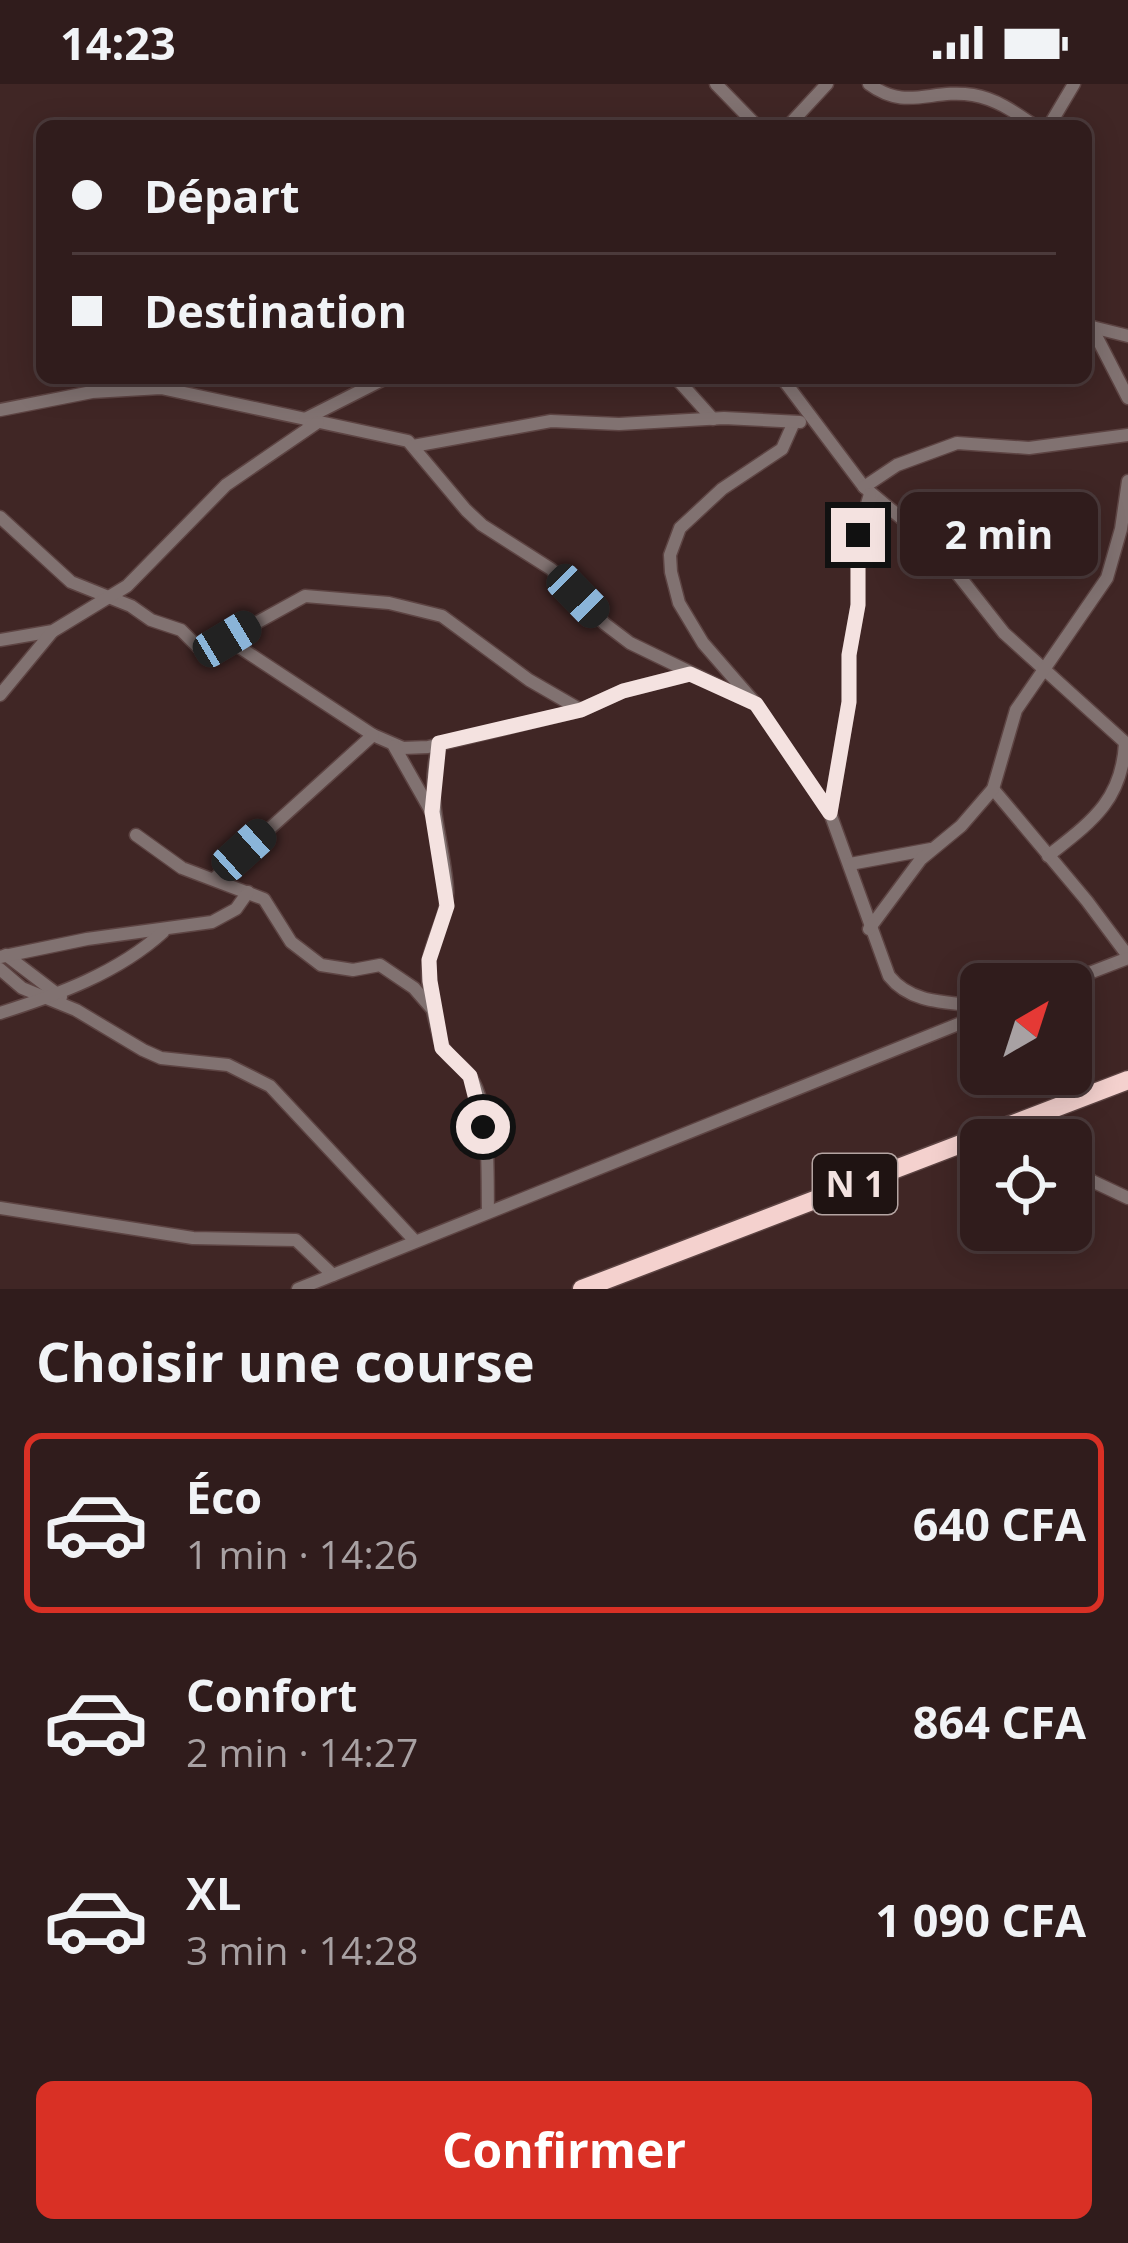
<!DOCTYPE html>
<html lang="fr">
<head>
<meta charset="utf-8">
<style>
  :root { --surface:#301c1c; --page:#382525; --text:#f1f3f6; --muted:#a8a1a3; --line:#4b3a3b; --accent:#d93025 }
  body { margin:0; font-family:"Open Sans",sans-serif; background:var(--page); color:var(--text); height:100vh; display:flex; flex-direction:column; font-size:45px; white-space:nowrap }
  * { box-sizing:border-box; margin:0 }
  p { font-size:39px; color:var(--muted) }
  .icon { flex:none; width:66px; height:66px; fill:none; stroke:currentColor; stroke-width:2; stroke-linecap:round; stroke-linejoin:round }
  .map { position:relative; height:1205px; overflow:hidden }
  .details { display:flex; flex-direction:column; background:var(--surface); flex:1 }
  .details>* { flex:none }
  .guide { position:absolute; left:36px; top:36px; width:1056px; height:264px; border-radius:18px; box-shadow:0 6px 30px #0003,0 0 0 3px var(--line); display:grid; align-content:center; height:264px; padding:0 36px; background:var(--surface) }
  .needle { width:78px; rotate:39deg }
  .controls { position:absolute; left:960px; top:879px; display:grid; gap:24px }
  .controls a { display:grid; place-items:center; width:132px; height:132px; border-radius:18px; background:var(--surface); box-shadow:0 6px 30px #0003,0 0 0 3px var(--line); font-size:60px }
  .end { position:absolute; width:54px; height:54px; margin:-27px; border:15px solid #f4e2e0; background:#111; box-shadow:0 0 0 6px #111 }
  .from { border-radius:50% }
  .bubble { position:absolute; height:84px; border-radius:18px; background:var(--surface); box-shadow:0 6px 30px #0003,0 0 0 3px var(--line); font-size:39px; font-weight:700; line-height:84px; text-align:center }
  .car { position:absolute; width:36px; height:72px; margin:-36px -18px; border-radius:15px; box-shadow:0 0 9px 3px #0007; background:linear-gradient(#222 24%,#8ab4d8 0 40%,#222 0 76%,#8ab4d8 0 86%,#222 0) }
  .guide b { display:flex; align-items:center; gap:42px; height:114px; font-size:45px }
  .guide b+b { border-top:3px solid var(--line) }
  .guide i { width:30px; height:30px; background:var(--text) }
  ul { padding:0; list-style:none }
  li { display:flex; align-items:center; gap:36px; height:180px; margin:0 24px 18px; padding:0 12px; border:6px solid transparent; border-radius:18px }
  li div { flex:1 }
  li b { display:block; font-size:45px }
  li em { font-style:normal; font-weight:700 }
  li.on { border-color:var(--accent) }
  li>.icon { width:108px; height:108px; stroke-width:1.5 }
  h2 { padding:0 36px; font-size:54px; line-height:144px }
  .action { display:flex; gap:24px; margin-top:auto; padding:24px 36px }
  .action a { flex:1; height:138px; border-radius:18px; background:var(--accent); color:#fff; font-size:48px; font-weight:700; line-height:138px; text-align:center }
  .status { display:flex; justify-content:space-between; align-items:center; height:84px; padding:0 60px; background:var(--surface); direction:ltr }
  .status svg { height:33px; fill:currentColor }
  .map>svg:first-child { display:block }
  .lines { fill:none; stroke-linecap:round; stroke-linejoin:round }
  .minor-casing { stroke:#5d4443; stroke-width:15 }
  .highway-casing { stroke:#5d4443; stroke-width:21 }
  .minor { stroke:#817271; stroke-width:12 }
  .highway { stroke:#f4d1ce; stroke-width:18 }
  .route { stroke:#f4e2e0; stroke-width:15 }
  .labels { text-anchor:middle; stroke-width:12; stroke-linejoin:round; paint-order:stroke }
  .shield { fill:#1f1312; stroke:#b4a4a2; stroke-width:3 }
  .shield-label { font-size:36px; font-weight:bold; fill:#f4e2e0 }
</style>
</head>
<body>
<div class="status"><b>14:23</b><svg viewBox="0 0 49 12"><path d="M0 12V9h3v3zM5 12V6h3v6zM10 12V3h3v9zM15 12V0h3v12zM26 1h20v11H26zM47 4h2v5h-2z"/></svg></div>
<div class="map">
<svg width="1128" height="1205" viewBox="0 0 1128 1205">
  <rect width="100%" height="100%" fill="#402625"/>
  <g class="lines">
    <g class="minor-casing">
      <g id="minor">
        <path d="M716 0 757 42"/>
        <path d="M869 0C907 28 931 4 973 11 997 15 1016 29 1035 42"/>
        <path d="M788 42 827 0"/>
        <path d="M1049 42 1074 0"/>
        <path d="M1088 242 1128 252"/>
        <path d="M1091 242 1128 314"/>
        <path d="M676 294 713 335"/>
        <path d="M782 294 864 403 937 464 1004 549 1128 661"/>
        <path d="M0 326 92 308 161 304 408 357 466 426 482 441 551 485 605 540 630 559 756 620"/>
        <path d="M305 335 386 294"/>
        <path d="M794 338 782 365 722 405 680 444 670 471 671 488 679 519 703 559 756 620 830 729 889 892C911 920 947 918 981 922"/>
        <path d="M413 362 551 337 619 340 724 334 800 338"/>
        <path d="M864 403 897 381 957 359 1029 364 1128 351"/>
        <path d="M0 433 71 498 131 522 151 536 181 546 198 563 227 555 305 512 389 519 442 532 529 596 581 626"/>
        <path d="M227 555 373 651 403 664 428 663 581 626 623 607 690 590"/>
        <path d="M0 556 53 547 127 502 226 401 318 338"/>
        <path d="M0 611 52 548"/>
        <path d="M439 659C424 713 443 753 447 804 449 830 434 850 429 875 425 899 434 933 440 956 445 973 459 978 469 991 491 1019 487 1091 488 1126"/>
        <path d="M394 662 432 729"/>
        <path d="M993 705 1087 817 1128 872"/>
        <path d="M830 728 849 618V570L858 521V451L870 410"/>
        <path d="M136 751 182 784 264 815 291 858 321 881 353 886 380 881 414 904 433 926"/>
        <path d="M1048 772C1091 738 1122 717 1125 659"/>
        <path d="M850 780 931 765"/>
        <path d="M214 795 373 651"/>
        <path d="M869 845 921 775 961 742 993 705 1016 626 1107 494 1121 445 1128 397"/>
        <path d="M6 871 61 913"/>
        <path d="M0 873 87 855 212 838 236 825 248 808"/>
        <path d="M0 885 22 904 76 926 143 966 161 974 228 981 270 1002 415 1157"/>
        <path d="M1061 900 1128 874"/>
        <path d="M0 929C57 911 118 889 163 848"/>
        <path d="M1036 1031 1053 1056"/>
        <path d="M1071 1081 1092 1097 1128 1114"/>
        <path d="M0 1124 193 1154 296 1156 333 1191"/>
        <path d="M298 1205 981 931"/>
      </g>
    </g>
    <g class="highway-casing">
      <path id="highway" d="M582 1205 1128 996"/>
    </g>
    <use href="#minor" class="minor"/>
    <use href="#highway" class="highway"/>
  </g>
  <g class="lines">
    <path class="route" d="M483 1043 470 992 442 964 430 897 429 876 447 822 432 728 439 659 581 626 623 607 690 590 756 620 830 729 849 618V571L858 521V451"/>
  </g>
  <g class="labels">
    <rect class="shield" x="813" y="1070" width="84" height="60" rx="9"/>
    <g class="shield-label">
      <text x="855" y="1113">N 1</text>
    </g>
  </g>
</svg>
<div class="controls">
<a><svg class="needle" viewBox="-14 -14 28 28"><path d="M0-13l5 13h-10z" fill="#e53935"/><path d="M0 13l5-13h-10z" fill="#a8a1a3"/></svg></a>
<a><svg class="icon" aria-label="locate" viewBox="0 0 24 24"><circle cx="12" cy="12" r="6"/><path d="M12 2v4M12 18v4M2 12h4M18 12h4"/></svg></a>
</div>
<i class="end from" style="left:483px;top:1043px"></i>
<i class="end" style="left:858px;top:451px"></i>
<div class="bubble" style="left:900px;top:408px;width:198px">2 min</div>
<i class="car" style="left:578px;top:512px;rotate:136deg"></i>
<i class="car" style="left:227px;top:555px;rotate:59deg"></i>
<i class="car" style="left:244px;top:766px;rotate:48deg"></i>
<div class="guide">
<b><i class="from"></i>Départ</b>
<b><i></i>Destination</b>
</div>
</div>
<section class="details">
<h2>Choisir une course</h2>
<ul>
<li class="on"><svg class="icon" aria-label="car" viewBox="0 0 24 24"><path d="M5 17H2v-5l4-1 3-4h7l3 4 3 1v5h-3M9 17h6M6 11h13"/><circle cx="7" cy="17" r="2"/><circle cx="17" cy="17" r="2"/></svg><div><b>Éco</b><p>1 min · 14:26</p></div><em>640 CFA</em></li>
<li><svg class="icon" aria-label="car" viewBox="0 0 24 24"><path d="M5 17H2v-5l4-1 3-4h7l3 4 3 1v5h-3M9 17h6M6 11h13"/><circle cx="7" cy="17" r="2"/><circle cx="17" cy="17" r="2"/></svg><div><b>Confort</b><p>2 min · 14:27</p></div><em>864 CFA</em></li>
<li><svg class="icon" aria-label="car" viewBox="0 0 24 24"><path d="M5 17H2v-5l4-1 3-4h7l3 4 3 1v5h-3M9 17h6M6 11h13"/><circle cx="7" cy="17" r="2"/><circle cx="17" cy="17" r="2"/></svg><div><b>XL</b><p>3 min · 14:28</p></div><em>1 090 CFA</em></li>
</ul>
<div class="action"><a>Confirmer</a></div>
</section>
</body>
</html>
